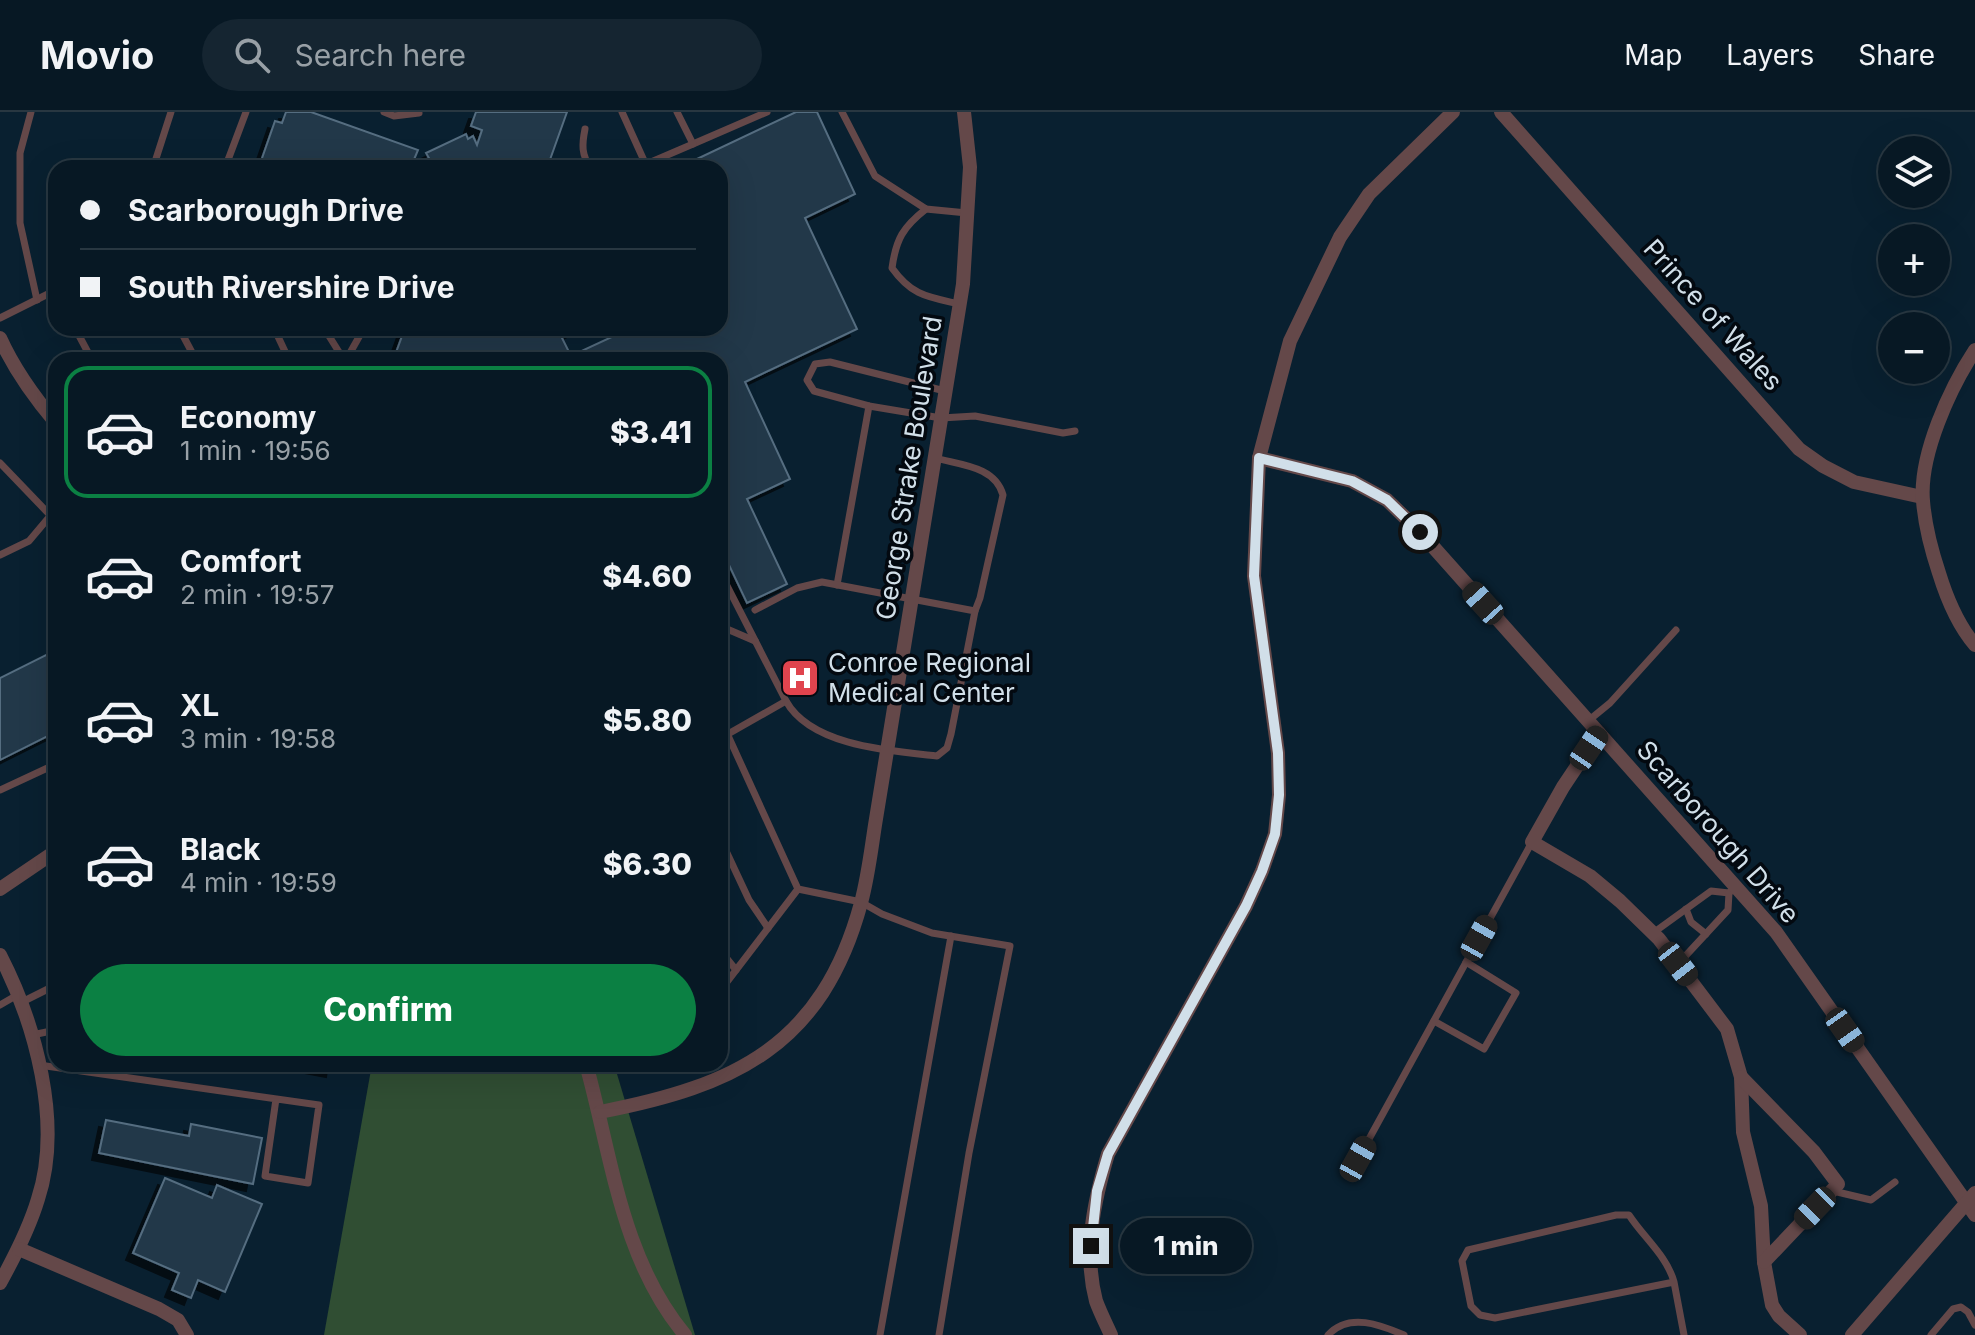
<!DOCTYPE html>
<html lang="en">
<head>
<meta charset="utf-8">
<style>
  :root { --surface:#071824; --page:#152531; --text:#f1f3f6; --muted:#98a0a6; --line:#283741; --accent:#0b8043 }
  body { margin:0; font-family:Inter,sans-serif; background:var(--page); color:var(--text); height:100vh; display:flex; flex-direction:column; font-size:30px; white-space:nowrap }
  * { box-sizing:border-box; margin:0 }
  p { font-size:26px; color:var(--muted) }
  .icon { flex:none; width:44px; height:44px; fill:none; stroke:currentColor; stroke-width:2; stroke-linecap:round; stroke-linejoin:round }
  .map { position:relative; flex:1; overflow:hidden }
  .panel { position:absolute; left:48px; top:240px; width:680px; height:720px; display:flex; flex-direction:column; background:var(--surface); border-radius:24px; box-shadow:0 8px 32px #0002,0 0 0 2px var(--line) }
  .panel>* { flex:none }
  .hud { position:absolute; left:48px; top:48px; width:680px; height:176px; border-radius:24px; box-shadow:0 8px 32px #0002,0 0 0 2px var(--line); display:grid; align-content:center; height:176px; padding:0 32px; background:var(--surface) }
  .tools { position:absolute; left:1878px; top:24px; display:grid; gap:16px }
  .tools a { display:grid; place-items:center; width:72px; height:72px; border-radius:50%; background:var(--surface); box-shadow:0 8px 32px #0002,0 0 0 2px var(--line); font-size:40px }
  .end { position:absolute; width:36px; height:36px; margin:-18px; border:10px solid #d1dfe9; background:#111; box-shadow:0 0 0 4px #111 }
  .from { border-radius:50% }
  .bubble { position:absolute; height:56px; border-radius:28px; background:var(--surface); box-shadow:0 8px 32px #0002,0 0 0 2px var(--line); font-size:26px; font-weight:800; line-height:56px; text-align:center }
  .car { position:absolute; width:24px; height:48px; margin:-24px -12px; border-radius:10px; box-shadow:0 0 6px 2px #0007; background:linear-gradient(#222 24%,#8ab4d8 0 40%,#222 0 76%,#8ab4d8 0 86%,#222 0) }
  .hud b { display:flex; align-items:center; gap:28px; height:76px; font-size:30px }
  .hud b+b { border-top:2px solid var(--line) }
  .hud i { width:20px; height:20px; background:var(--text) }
  ul { padding:14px 0 0; list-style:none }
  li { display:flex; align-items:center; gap:24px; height:132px; margin:0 16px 12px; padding:0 16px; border:4px solid transparent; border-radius:24px }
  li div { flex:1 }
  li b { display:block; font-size:30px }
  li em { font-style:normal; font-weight:800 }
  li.on { border-color:var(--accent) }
  li>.icon { width:72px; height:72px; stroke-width:1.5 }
  .cta { display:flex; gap:16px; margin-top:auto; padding:16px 32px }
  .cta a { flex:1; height:92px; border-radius:48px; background:var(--accent); color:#fff; font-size:32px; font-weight:800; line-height:92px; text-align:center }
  header { display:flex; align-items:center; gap:48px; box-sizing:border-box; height:112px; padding:0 40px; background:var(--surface); border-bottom:2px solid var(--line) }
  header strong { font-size:38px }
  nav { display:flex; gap:44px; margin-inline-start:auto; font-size:28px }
  .search { width:560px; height:72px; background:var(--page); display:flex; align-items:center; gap:20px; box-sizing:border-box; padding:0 28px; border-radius:44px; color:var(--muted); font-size:30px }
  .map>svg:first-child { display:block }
  .green { fill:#304e33 }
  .building { fill:#213849; stroke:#556d80; stroke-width:2; filter:url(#shadow) }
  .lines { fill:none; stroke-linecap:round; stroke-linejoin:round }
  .service { stroke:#644849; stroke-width:7 }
  .minor { stroke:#644849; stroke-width:14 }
  .route { stroke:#d1dfe9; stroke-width:10 }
  .labels { text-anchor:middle; stroke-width:7; stroke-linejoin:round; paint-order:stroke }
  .street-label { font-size:26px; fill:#d1dfe9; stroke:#030910 }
  .poi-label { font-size:26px; fill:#d1dfe9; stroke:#030910; text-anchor:start }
</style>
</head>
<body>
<header>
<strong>Movio</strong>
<div class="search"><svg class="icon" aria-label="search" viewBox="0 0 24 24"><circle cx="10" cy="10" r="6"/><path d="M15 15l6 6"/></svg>Search here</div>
<nav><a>Map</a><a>Layers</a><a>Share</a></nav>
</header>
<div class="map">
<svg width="1975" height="1223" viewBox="0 0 1975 1223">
  <defs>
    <filter id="shadow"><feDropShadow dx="-7" dy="7" stdDeviation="0" flood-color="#0009"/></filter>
  </defs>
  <rect width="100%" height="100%" fill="#092030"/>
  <path class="green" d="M372 952H614L695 1223H324Z"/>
  <g class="building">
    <path d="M286 0H311L418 38 413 50 428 55 425 48 429 46 426 41 466 22 468 27 473 24 477 33 482 18 471 14 476 0H567L547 56H266L260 52 275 9 282 11Z"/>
    <path d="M796 0H817L855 82 805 106 857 217 745 270 790 367 747 387 787 472 747 491 720 434V248H525L523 243 511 248 394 246 405 216H578L561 224 571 244 631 216H720V56H678Z"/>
    <path d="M56 538V620L0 648V566Z"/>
    <path d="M301 952H334L333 958Z"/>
    <path d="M106 1008 189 1024 191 1012 262 1026 253 1072 99 1041Z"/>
    <path d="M165 1066 212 1086 217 1073 262 1092 225 1180 198 1168 191 1186 172 1178 179 1161 133 1141Z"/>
  </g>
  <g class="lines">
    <g class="service">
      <path d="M31 0 20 41V111L37 188"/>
      <path d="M384 0 394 4 419 1"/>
      <path d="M622 0 646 53"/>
      <path d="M677 0 693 32 767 0"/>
      <path d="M842 0 875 64 926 97 967 101"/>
      <path d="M585 17C582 32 581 43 591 56"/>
      <path d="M153 56 171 0"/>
      <path d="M225 56 246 0"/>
      <path d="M637 56 693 32"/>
      <path d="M926 97C903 115 896 127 892 156 912 184 928 185 959 192"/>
      <path d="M0 206 56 178"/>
      <path d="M75 216 92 248"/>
      <path d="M179 216 196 248"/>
      <path d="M274 216 289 248"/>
      <path d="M324 216 344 248"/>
      <path d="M346 248 364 216"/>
      <path d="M945 279 830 250 815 252 807 268 814 279 869 294 941 306 975 304 1063 321 1075 319"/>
      <path d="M935 346C960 353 995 354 1003 383L980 486 975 499"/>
      <path d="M0 351 50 403"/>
      <path d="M0 443 29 429 56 397"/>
      <path d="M720 460 786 589"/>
      <path d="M837 473 869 294"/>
      <path d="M720 514 755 529"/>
      <path d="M1588 609 1610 591 1676 518"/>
      <path d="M720 613 725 617 798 777 861 790 882 802 932 821 1010 834 969 1041 939 1223"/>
      <path d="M728 622 786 589C811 634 890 639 937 644L947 636 951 622 975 499 822 470 797 476 755 498"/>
      <path d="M0 678 56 652"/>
      <path d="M720 726 749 788 768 816"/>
      <path d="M1686 797 1691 810 1706 822"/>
      <path d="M1653 821 1711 779 1729 781"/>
      <path d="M720 838 736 858"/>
      <path d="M1678 852 1728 798 1729 781 1736 774"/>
      <path d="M720 879 798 777"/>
      <path d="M22 890 56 873"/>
      <path d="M0 893 19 882"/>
      <path d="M1434 909 1484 937 1516 881 1466 850"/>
      <path d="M32 923 56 918"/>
      <path d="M39 953 319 993 308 1071 265 1064 276 987"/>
      <path d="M1358 1047 1532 730"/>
      <path d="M1833 1079 1871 1088 1895 1070"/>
      <path d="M1674 1170 1495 1206 1480 1203 1471 1194 1462 1149 1468 1138 1616 1103H1629C1644 1126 1667 1144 1674 1170L1684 1223"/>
      <path d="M880 1223 951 824"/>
      <path d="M1328 1223C1349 1200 1381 1213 1404 1223"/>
      <path d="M1931 1223 1953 1197 1961 1195 1968 1200 1975 1213"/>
    </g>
    <g class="minor">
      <path d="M1501 0 1799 337 1823 354 1854 370 1922 385"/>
      <path d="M0 226C14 257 34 285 56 311"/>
      <path d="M1975 238C1950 276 1919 343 1923 389 1925 414 1931 437 1939 461 1947 487 1957 512 1975 533"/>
      <path d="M1259 346 1352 369 1387 388 1420 420 1776 820 1975 1103"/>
      <path d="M1599 621 1563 675 1532 730 1590 764 1620 789 1659 827 1727 917 1741 965 1743 1020 1761 1094 1764 1150 1772 1193 1779 1204 1800 1223"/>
      <path d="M0 777 56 739"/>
      <path d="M0 843C35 911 63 1011 38 1087 29 1117 15 1144 0 1171"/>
      <path d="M586 952C612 1045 621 1146 685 1223"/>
      <path d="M1741 965 1814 1040 1838 1072 1764 1150"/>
      <path d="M600 1000C735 974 822 934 861 791 868 765 871 739 875 713L963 172 970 55 964 0"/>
      <path d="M19 1137 159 1197 178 1208 187 1223"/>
      <path d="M1111 1223C1106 1212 1100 1200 1096 1189 1083 1140 1094 1089 1108 1042L1246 794 1262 759 1275 722 1279 683 1278 641 1254 464 1259 346 1290 229 1340 125 1369 82 1453 0"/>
      <path d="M1852 1223 1975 1081"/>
    </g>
  </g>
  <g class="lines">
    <path class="route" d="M1091 1134 1097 1079 1108 1042 1246 794 1262 759 1275 722 1279 683 1278 641 1254 464 1259 346 1352 369 1387 388 1420 420"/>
  </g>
  <defs>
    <g id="hospital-square" transform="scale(2)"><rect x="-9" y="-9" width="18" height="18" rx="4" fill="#e0444e" stroke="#030910"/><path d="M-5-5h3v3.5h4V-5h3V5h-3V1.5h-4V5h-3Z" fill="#fff"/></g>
  </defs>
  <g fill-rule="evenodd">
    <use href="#hospital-square" x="800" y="566"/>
  </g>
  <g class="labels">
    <g class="street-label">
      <text transform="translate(1713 203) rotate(48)" y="9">Prince of Wales</text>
      <text transform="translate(909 356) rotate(-81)" y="9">George Strake Boulevard</text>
      <text transform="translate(1718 720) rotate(49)" y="9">Scarborough Drive</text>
    </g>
    <g class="poi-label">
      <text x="828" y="560">Conroe Regional<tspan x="828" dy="30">Medical Center</tspan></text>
    </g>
  </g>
</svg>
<div class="tools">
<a><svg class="icon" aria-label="layers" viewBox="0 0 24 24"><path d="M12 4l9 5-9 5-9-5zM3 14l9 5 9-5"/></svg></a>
<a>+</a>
<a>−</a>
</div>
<i class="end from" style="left:1420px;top:420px"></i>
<i class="end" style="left:1091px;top:1134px"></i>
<div class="bubble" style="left:1120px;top:1106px;width:132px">1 min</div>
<i class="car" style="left:1483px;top:491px;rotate:318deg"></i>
<i class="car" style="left:1589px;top:636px;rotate:34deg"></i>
<i class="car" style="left:1479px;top:826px;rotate:29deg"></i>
<i class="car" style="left:1678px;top:852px;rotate:142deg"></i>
<i class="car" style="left:1845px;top:918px;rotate:145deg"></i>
<i class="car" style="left:1358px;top:1047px;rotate:29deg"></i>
<i class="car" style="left:1815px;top:1096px;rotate:224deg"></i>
<div class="hud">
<b><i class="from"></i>Scarborough Drive</b>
<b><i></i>South Rivershire Drive</b>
</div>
<section class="panel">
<ul>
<li class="on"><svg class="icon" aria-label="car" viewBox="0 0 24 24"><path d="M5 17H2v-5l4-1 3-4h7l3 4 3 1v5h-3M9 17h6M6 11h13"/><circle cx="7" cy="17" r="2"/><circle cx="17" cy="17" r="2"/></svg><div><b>Economy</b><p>1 min · 19:56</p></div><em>$3.41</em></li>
<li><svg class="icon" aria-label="car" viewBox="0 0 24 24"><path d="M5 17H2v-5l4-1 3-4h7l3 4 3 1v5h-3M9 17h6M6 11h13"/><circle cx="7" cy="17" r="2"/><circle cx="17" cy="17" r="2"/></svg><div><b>Comfort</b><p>2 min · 19:57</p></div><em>$4.60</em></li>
<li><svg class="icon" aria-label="car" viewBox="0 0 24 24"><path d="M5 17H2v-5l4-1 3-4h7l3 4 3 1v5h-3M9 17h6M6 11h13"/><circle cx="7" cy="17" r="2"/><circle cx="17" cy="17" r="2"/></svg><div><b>XL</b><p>3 min · 19:58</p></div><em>$5.80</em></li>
<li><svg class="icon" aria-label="car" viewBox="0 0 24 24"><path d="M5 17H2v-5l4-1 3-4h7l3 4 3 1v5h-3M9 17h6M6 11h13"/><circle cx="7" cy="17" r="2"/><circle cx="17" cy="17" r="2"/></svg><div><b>Black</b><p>4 min · 19:59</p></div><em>$6.30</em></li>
</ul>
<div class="cta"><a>Confirm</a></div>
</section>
</div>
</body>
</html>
